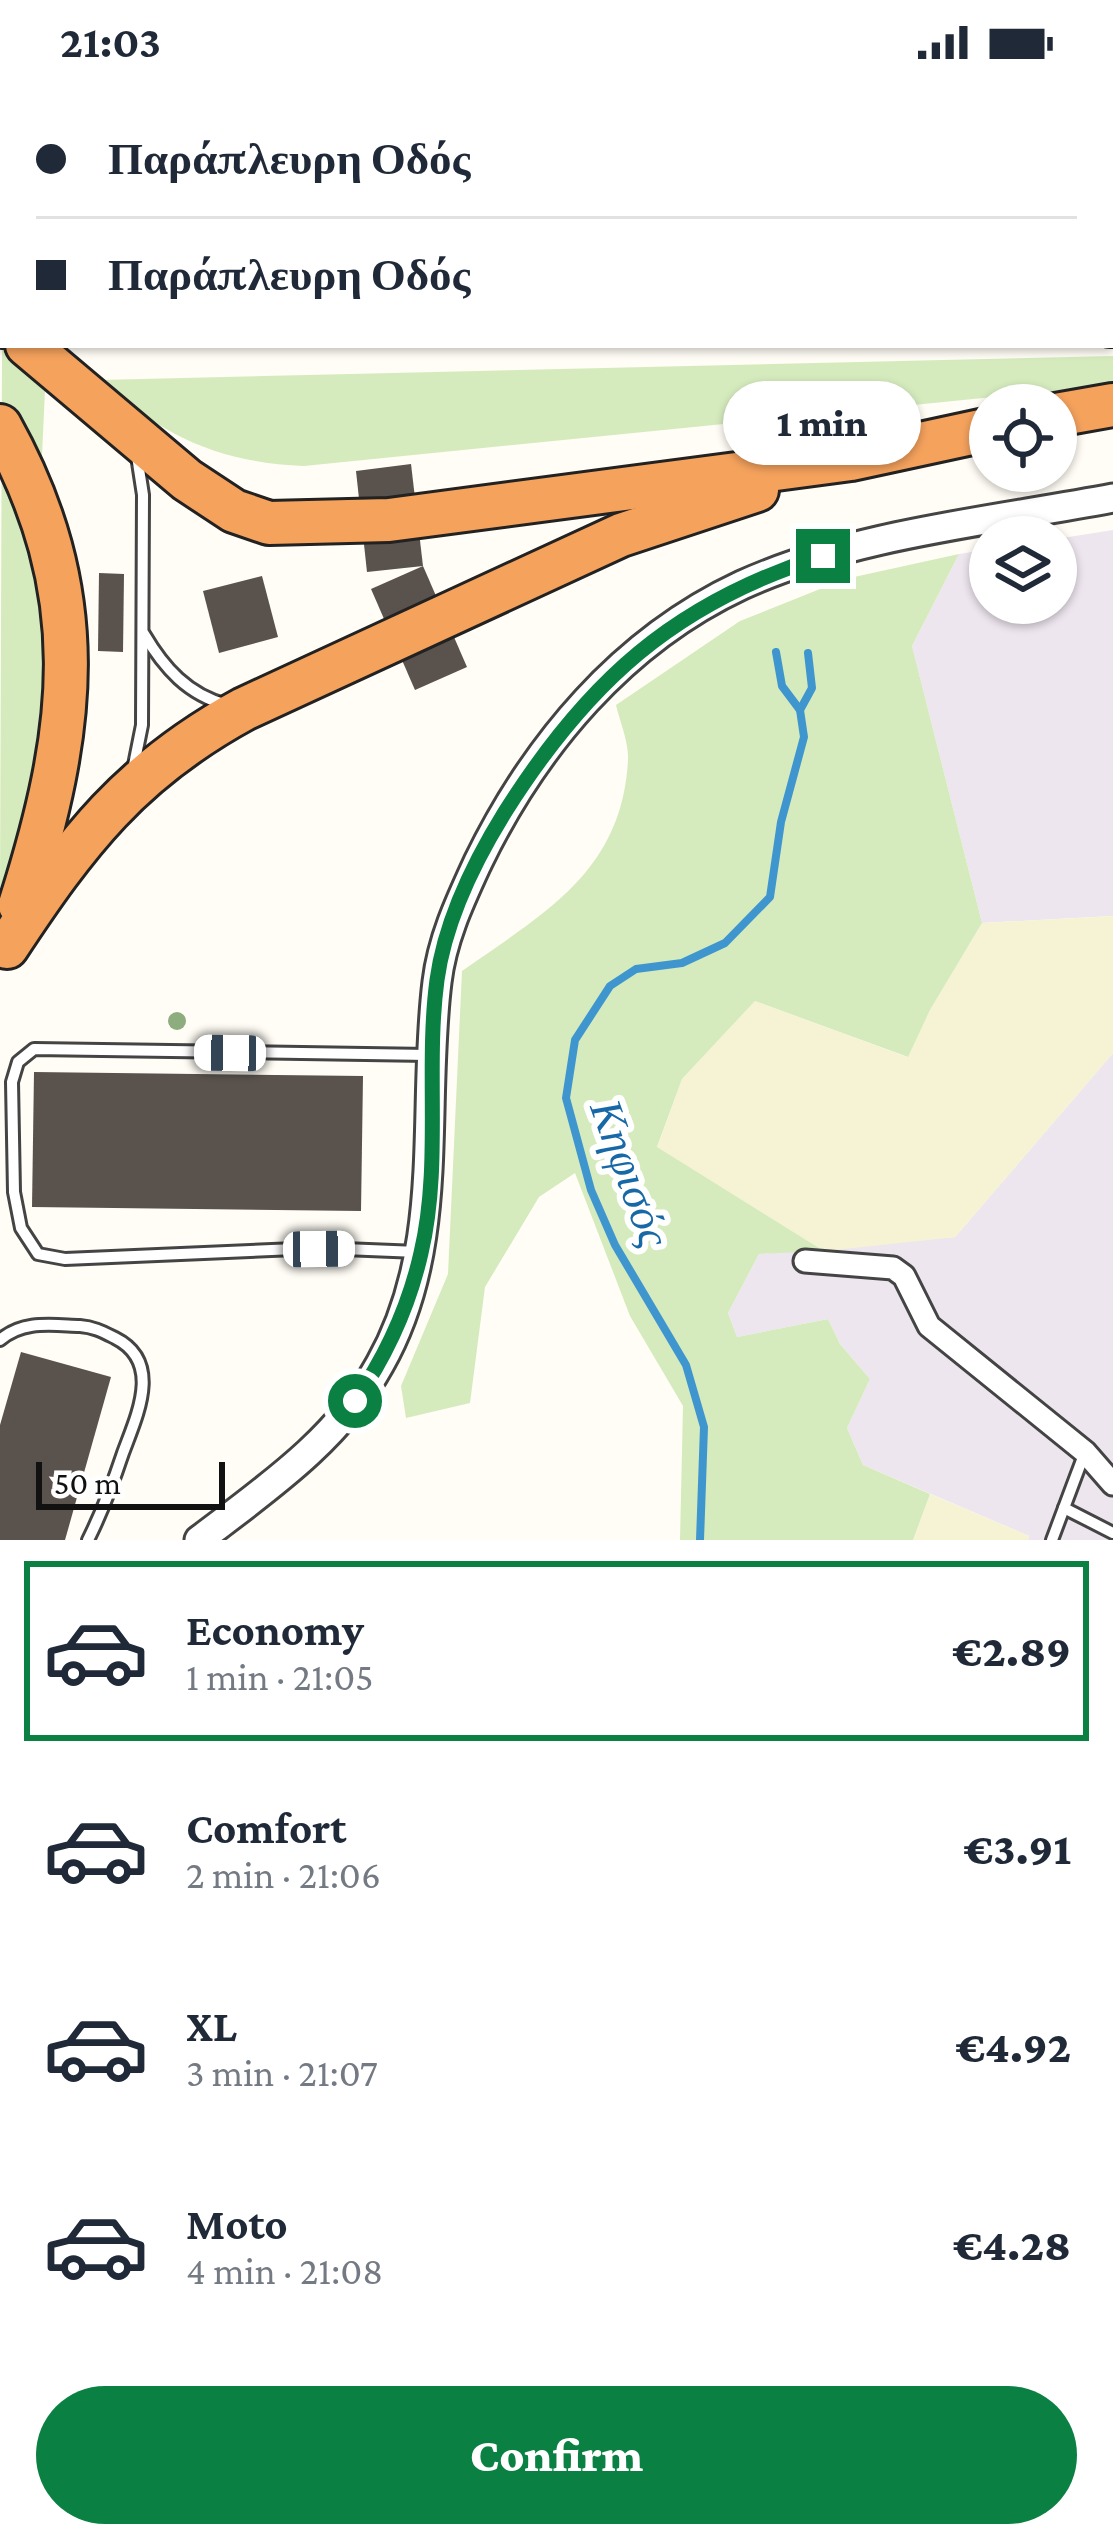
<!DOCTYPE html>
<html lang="en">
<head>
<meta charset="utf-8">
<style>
  :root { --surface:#fff; --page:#f6f6f7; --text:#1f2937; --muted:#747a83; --line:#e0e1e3; --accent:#0b8043 }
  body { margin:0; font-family:"Crimson Pro",serif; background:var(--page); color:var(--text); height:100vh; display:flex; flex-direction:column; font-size:45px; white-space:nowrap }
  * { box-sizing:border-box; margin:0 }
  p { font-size:39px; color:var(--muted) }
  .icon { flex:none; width:66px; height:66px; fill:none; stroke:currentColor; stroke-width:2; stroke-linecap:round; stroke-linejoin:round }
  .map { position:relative; height:1456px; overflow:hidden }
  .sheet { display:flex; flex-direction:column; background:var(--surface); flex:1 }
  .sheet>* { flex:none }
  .top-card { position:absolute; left:0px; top:0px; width:1113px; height:264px; box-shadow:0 3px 9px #0004; display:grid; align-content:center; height:264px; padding:0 36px; background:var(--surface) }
  .fabs { position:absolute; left:969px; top:300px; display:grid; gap:24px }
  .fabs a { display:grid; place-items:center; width:108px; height:108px; border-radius:50%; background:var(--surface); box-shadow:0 3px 9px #0004; font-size:60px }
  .scale { position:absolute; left:36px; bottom:30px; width:189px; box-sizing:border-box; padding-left:12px; border:6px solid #111; border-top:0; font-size:33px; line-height:42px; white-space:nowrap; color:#111; -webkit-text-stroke:9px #fff; paint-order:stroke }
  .end { position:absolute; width:54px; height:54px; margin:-27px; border:15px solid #0b8043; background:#fff; box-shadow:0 0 0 6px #fff }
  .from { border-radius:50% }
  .bubble { position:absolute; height:84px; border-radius:42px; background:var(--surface); box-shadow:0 3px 9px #0004; font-size:39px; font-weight:800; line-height:84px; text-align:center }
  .car { position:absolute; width:36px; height:72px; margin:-36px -18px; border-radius:15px; box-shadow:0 0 9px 3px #0007; background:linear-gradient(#fff 24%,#345 0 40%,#fff 0 76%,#345 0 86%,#fff 0) }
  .top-card b { display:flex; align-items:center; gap:42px; height:114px; font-size:45px }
  .top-card b+b { border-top:3px solid var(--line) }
  .top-card i { width:30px; height:30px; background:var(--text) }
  ul { padding:21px 0 0; list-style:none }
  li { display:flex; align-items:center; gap:36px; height:180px; margin:0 24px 18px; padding:0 12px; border:6px solid transparent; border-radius:0px }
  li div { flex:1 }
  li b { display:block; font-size:45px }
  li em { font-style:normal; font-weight:800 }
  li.current { border-color:var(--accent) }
  li>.icon { width:108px; height:108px; stroke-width:1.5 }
  .button { display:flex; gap:24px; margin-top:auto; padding:24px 36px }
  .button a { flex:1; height:138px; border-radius:72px; background:var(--accent); color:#fff; font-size:48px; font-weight:800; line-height:138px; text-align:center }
  .status { display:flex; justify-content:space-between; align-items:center; height:84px; padding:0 60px; background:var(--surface); direction:ltr }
  .status svg { height:33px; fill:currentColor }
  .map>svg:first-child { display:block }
  .industrial { fill:#eee6ef }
  .farmland { fill:#f6f3d4 }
  .green { fill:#d5ebbd }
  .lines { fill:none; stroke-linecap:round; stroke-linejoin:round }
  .stream { stroke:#3f96cf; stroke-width:8 }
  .building { fill:#5a524d }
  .service-casing { stroke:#444; stroke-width:16 }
  .minor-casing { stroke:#444; stroke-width:27 }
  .tertiary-casing { stroke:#444; stroke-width:33 }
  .secondary-casing { stroke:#333; stroke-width:36 }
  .motorway-casing { stroke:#222; stroke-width:48 }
  .service { stroke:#fff; stroke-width:10 }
  .minor { stroke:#fff; stroke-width:21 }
  .tertiary { stroke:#fff; stroke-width:27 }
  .secondary { stroke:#fff6b0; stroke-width:30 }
  .motorway { stroke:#f5a25d; stroke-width:42 }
  .rail { stroke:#c4262e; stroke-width:8 }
  .tree { fill:#8dad7f }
  .route { stroke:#0b8043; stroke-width:15 }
  .labels { text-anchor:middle; stroke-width:12; stroke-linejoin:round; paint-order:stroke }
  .water-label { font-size:45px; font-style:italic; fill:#1768a6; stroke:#fff }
</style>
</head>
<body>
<div class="status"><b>21:03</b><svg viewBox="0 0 49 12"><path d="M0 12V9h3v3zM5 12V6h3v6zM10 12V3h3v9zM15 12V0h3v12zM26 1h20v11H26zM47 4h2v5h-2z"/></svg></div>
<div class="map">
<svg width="1113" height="1456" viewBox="0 0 1113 1456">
  <rect width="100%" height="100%" fill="#fffdf5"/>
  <g class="industrial">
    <path d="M1113 446V832L982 839 912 562 959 470 990 465V519H1056V455Z"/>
    <path d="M1113 969V1456H1028L1029 1452 863 1381 847 1344 870 1295 840 1260 828 1235 737 1253 728 1229 759 1170 955 1153Z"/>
  </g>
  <g class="farmland">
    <path d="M1113 832V969L955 1153 824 1167 657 1064 682 995 755 917 907 973 930 926 982 839Z"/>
    <path d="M930 1410 1029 1452 1028 1456H913Z"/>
  </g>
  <g class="green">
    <path d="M3 19V261H47L38 461 54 524 39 693 0 804Z"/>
    <path d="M1113 272V301L304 382C218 378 164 353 100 296Z"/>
    <path d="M959 470 912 562 982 839 930 926 908 973 755 917 682 995 657 1063 824 1167 759 1170 728 1229 737 1253 828 1235 840 1260 870 1295 847 1344 863 1381 930 1410 913 1456H680L683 1322 630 1232 575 1089 539 1113 485 1203 470 1319 406 1334 401 1302 448 1190 462 887C544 829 622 788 628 676 629 659 620 638 616 621L740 537 845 495Z"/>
  </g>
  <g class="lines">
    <g class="stream">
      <path d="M800 626 812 604 808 569"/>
      <path d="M700 1456 704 1343 686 1281 615 1161 591 1106 566 1014 575 956 610 902 636 885 682 879 725 859 770 813 781 738 804 653 800 626 782 602 776 568"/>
    </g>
  </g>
  <g class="building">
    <path d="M411 380 423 482 367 488 356 387Z"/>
    <path d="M423 482 467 583 415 606 371 505Z"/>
    <path d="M99 489 124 490 123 568 98 567Z"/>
    <path d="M262 492 278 553 219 569 203 507Z"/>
    <path d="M34 988 363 992 361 1127 32 1123Z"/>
    <path d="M21 1268 111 1293 65 1456H0V1341Z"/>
  </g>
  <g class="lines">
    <g class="service-casing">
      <g id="service">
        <path d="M144 550C164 584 188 611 227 621"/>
        <path d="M134 681 142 641 143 411 137 372"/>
        <path d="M418 1168 319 1164 65 1175 38 1170 21 1144 14 1108 12 998 18 978 34 965 429 971"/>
        <path d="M0 1256C23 1236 51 1241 80 1242 94 1243 103 1248 115 1254 163 1278 137 1331 123 1369 113 1399 102 1428 88 1456"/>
        <path d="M1064 1424 1113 1449"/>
        <path d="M1052 1456 1085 1368"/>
      </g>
    </g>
    <g class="minor-casing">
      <path id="minor" d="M805 1177 893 1184 904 1192 929 1242 1085 1368 1113 1400"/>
    </g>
    <g class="tertiary-casing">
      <path id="tertiary" d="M199 1456C266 1405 338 1356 380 1280 447 1162 421 1027 437 898 442 855 460 817 478 778 535 661 622 557 742 501 854 450 992 437 1113 414"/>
    </g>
    <g class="secondary-casing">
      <path id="secondary" d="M1087 0 1088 3"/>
    </g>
    <g class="motorway-casing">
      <g id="motorway">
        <path d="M336 0 340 3"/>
        <path d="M59 3 60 0"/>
        <path d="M1110 50H1113"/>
        <path d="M0 92 3 88"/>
        <path d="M1110 99H1113"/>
        <path d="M0 127H3"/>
        <path d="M0 186 3 184"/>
        <path d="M0 239 3 242"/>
        <path d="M1110 241H1113"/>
        <path d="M27 261 187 396 234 427 269 439 389 436 851 375 990 345"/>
        <path d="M1056 331 1113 321"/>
        <path d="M0 342C93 509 76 645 20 821"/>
        <path d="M7 863C77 757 130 687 244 625L621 451 757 406"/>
      </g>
    </g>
    <use href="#service" class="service"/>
    <use href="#minor" class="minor"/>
    <use href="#tertiary" class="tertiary"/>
    <use href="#secondary" class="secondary"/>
    <use href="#motorway" class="motorway"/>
    <g class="rail">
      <path d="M0 164H3"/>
      <path d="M1110 186H1113"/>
      <path d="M0 188H3"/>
    </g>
  </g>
  <circle class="tree" cx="177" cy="937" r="9"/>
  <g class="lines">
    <path class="route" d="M355 1317C386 1272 409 1222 421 1169 442 1080 425 985 437 896 445 837 474 778 505 728 587 598 674 519 823 472"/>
  </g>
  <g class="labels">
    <g class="water-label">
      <text transform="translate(631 1089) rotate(70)" y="16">Κηφισός</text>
    </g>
  </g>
</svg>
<div class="fabs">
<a><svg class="icon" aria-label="locate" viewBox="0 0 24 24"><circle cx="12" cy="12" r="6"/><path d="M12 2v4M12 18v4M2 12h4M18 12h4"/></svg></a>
<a><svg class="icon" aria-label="layers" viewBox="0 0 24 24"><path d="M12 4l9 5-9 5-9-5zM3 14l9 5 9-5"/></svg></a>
</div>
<div class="scale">50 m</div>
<i class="end from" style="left:355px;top:1317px"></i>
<i class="end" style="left:823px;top:472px"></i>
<div class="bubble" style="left:723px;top:297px;width:198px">1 min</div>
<i class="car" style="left:230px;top:969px;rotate:271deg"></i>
<i class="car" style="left:319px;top:1165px;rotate:89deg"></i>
<div class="top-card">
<b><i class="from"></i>Παράπλευρη Οδός</b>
<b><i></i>Παράπλευρη Οδός</b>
</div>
</div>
<section class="sheet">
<ul>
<li class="current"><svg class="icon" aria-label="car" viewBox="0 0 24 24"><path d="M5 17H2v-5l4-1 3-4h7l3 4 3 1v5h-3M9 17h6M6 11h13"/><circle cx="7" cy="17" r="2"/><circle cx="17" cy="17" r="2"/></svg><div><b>Economy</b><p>1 min · 21:05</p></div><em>€2.89</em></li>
<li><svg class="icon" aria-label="car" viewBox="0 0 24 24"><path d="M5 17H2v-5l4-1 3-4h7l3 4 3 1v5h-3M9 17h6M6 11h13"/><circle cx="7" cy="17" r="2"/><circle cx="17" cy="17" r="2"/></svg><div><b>Comfort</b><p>2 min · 21:06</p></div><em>€3.91</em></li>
<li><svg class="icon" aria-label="car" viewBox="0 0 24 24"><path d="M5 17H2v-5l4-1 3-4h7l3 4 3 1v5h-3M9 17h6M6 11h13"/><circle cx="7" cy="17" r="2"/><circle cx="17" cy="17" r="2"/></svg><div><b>XL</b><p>3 min · 21:07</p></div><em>€4.92</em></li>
<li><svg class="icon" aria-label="car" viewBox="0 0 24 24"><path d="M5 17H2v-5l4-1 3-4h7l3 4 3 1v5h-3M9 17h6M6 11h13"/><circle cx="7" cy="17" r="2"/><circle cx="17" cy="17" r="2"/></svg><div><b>Moto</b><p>4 min · 21:08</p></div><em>€4.28</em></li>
</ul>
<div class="button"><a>Confirm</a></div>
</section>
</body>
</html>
